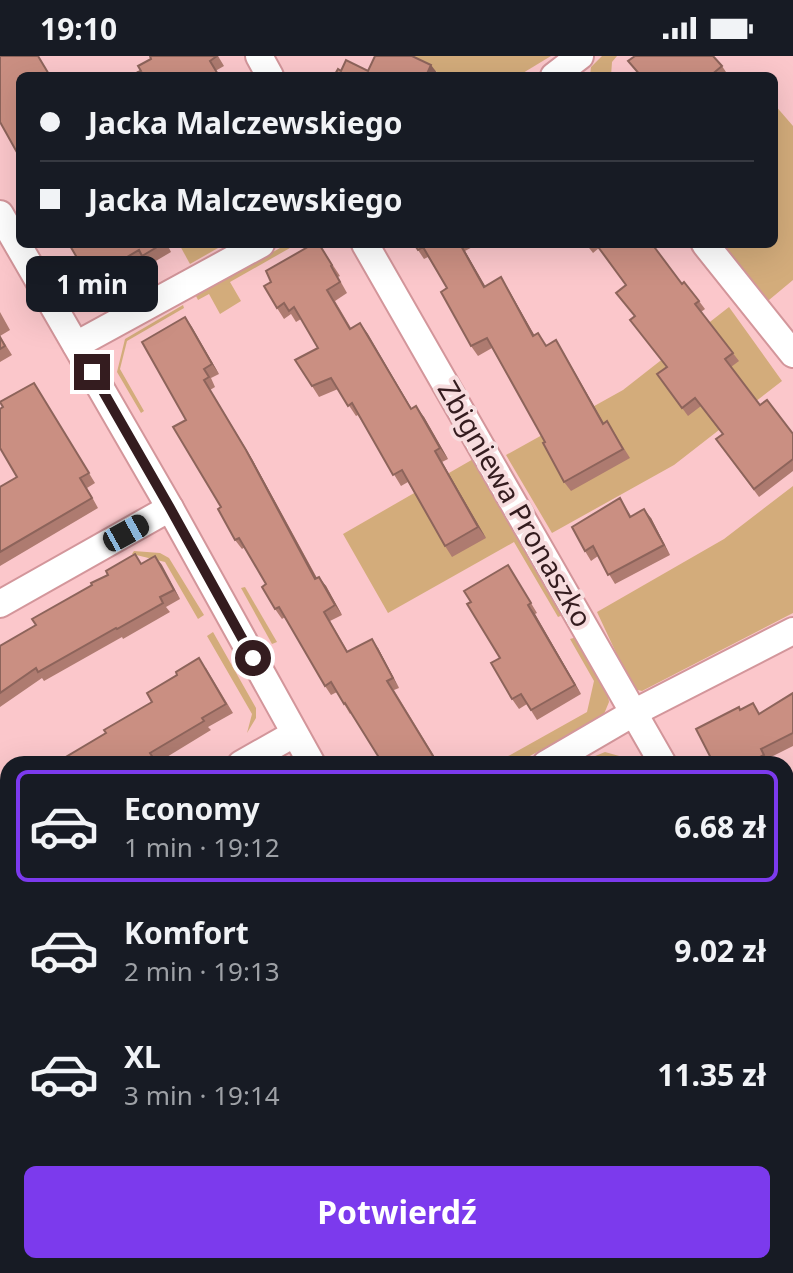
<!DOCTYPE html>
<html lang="pl">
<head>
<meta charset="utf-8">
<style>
  :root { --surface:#171b24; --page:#242831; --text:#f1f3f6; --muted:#9ea1a6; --line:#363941; --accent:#7c3aed }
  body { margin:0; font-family:"Noto Sans",sans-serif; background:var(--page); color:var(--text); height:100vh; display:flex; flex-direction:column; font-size:30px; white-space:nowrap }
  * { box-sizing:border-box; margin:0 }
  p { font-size:26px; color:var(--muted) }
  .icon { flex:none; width:44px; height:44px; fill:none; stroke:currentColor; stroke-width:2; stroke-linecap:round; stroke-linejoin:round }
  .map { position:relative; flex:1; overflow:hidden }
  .panel { position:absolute; left:0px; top:700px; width:794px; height:518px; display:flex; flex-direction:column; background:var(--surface); border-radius:24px 24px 0 0; box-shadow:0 8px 32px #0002 }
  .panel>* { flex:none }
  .hud { position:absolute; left:16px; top:16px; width:762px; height:176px; border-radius:12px; box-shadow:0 8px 32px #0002; display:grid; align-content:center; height:176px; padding:0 24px; background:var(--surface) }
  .end { position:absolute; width:36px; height:36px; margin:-18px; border:10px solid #341c1f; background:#fff; box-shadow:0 0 0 4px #fff }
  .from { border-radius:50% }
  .bubble { position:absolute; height:56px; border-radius:12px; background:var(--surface); box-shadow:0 8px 32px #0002; font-size:26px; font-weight:700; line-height:56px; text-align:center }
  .car { position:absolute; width:24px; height:48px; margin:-24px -12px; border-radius:10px; box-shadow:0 0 6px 2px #0007; background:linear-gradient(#222 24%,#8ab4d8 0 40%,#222 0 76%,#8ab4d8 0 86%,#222 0) }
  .hud b { display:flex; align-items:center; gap:28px; height:76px; font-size:30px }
  .hud b+b { border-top:2px solid var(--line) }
  .hud i { width:20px; height:20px; background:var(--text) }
  ul { padding:14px 0 0; list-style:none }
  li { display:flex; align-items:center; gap:24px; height:112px; margin:0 16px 12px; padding:0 8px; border:4px solid transparent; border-radius:12px }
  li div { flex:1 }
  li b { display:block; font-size:30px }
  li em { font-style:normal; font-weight:700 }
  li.current { border-color:var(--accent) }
  li>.icon { width:72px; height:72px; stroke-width:1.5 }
  .button { display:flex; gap:16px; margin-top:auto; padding:16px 24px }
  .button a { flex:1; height:92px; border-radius:12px; background:var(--accent); color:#fff; font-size:32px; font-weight:700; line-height:92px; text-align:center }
  .status { display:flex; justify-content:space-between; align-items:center; height:56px; padding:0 40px; background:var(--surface); direction:ltr }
  .status svg { height:22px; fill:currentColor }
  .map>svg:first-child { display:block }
  .built { fill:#f2b9bd }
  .green { fill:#d3ac7b }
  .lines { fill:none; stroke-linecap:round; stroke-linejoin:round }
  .minor-casing { stroke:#d3969b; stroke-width:30 }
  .minor { stroke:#fff; stroke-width:26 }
  .wall { fill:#ae7b70 }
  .shaded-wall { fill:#8d645b }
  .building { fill:#ca8f82; stroke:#8d645b; stroke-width:2 }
  .route { stroke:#341c1f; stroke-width:10 }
  .labels { text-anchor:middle; stroke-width:8; stroke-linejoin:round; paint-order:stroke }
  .street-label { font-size:28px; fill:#341c1f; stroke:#f7dcde }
</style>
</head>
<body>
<div class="status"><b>19:10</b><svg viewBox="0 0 49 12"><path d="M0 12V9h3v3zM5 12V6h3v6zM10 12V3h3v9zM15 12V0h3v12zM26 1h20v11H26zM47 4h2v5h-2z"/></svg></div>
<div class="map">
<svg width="793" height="1217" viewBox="0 0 793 1217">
  <rect width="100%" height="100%" fill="#fbc7cb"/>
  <path class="built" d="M793 1066V1217H764L760 1210H786V1070Z"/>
  <g class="green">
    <path d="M402 0H551L518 20H446Z"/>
    <path d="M602 0H617L612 6 611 20H590L591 11Z"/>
    <path d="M774 48 793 70V224L763 249 713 188H774Z"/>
    <path d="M179 188H225L190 208Z"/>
    <path d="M287 188H297L230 226 241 245 220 258 209 238 198 244 196 240Z"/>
    <path d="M183 249 184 252 127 285 120 313 144 355 141 357 117 316 125 283Z"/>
    <path d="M729 251 782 325 674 409 552 477 506 399 623 334Z"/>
    <path d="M475 402 565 558 558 561 514 486 388 557 343 478Z"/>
    <path d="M793 430V557L642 635 633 633 597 556 724 483Z"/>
    <path d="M134 495 160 497 169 502 204 559 198 563 165 506 132 498Z"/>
    <path d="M245 531 277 586 272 588 241 532Z"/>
    <path d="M213 576 256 652V662L247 677 252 658 207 580Z"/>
    <path d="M577 581 607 633 609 646 604 658 591 667 515 708H494L587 656 594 625 570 583Z"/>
    <path d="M605 696 644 707 645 708H576Z"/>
    <path d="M786 966 793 979V1066L786 1070Z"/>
    <path d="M491 1210H760L764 1217H487Z"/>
  </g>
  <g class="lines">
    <g class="minor-casing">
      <g id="minor">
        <path d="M259 0 270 20"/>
        <path d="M554 20 580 0"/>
        <path d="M0 158 170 452 312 708"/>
        <path d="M365 188 663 708"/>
        <path d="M705 188 793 298"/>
        <path d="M76 289 261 188"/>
        <path d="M0 548 170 452"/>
        <path d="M241 708 294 678"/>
        <path d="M546 708 635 656 793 575"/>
        <path d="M0 894 8 883"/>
        <path d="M786 930 793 943"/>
        <path d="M132 1217 135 1210"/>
      </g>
    </g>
    <use href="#minor" class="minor"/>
  </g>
  <g class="wall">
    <path d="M150 0H218L224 10 217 14 141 15 151 3Z"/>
    <path d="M628 5 722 10 728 19 640 20Z"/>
    <path d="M69 188H167L171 196 149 209 146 204 107 227 104 222 100 225 95 218 90 221Z"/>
    <path d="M319 188 340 220 338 221 347 237 335 245 351 272 360 267 412 353 424 361 448 403 442 406 486 482 452 501 445 490 408 426 401 430 358 359 356 360 338 333 319 341 312 330 318 292 301 263 296 266 291 258 284 263 277 252 271 226Z"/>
    <path d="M414 188H478L465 195 485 231H507L534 279 547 289 562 294 604 367 607 365 630 402 571 435 564 426 545 386 492 292 478 300 471 290 447 232 428 201 424 203Z"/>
    <path d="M586 188H652L682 228 699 245 705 253 701 256 739 305 731 311 760 349 793 378V415L759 441 716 383 722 378 701 350 688 360 663 326 666 311 626 229 599 192 593 197Z"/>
    <path d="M0 256 10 274 0 280 12 299 0 306Z"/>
    <path d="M185 261 219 318 211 322 215 331 210 334 252 403 317 522 326 530 342 559 330 565 348 596 378 592 399 632 394 634 439 708H383L351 657 350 658 337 636 331 639 325 630 285 561 282 563 275 553 266 528 245 491 242 493 235 484 186 364Z"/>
    <path d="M34 327 95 427 87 432 98 452 0 510V431L17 421Z"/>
    <path d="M620 442 631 460 651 462 670 499 615 528 598 500 591 505 585 495Z"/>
    <path d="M155 500 180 543 166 551 170 556 123 583 122 581 44 625 42 622 0 651V590Z"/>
    <path d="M508 509 537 557 535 558 581 638 537 664 527 648 519 653 512 643 500 602 471 546Z"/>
    <path d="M206 612 233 657 208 671 211 674 157 707V708H54L106 677Z"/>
    <path d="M793 637V690L767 703 770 708H714L741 654 760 657Z"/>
    <path d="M217 1210H249L245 1217H230Z"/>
    <path d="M362 1210H394L390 1217H375Z"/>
  </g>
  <g class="shaded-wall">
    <path d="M431 9 438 18 437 20H426Z"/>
    <path d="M460 188 465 195 491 240 484 231Z"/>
    <path d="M501 221 507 231 540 289 533 280Z"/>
    <path d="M185 261 192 271 219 318 212 308Z"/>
    <path d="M360 267 368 278 418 364 411 353Z"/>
    <path d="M556 284 562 294 609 377 603 368Z"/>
    <path d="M204 324 252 403 322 532 315 523Z"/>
    <path d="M416 350 424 361 448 403 440 392Z"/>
    <path d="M435 395 442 406 486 482 478 471Z"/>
    <path d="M644 453 651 462 670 499 664 489Z"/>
    <path d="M155 500 162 509 180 543 174 534Z"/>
    <path d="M319 521 326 530 342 559 335 549Z"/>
    <path d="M528 549 535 558 581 638 575 629Z"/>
    <path d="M372 583 378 592 399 632 393 622Z"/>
    <path d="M8 1067V1089L5 1094 0 1087V1082Z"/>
    <path d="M72 1210H84L80 1217H68Z"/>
    <path d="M237 1210H249L245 1217H237L235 1214Z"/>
    <path d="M377 1210H394L390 1217H382Z"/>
    <path d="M558 1210H564L560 1217H554Z"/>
  </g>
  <g class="building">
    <path d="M0 0H38L50 20H20L19 100 0 66Z"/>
    <path d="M150 0H217L210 5 219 20H141L138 16 141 15 138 10 151 3Z"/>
    <path d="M375 0H412L431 9 426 20H334L338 13 341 15 346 4 368 15Z"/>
    <path d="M635 0H713L722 10 710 20H683L680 17 676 20H641L628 5Z"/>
    <path d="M69 188H162L142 200 139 194 100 217 98 213 93 216 89 209 83 212Z"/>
    <path d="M313 188H319L332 209 331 210 340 226 327 234 350 273 360 267 411 353 416 350 440 392 435 395 478 471 445 490 402 414 393 419 352 347 348 350 331 322 312 330 295 304 318 292 294 251 289 255 284 247 277 252 264 230 271 226 266 215Z"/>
    <path d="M414 188H460L484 231 501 221 533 280 538 277 546 290 556 284 603 368 607 365 623 393 564 426 543 387 545 386 487 282 471 290 441 236 447 232 423 191 418 194Z"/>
    <path d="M596 188H652L682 228 684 226 699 245 695 248 733 297 725 303 760 349 767 344 793 378V403L754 433 716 383 723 378 695 342 682 352 657 318 667 311 630 264 635 260 616 237 626 229Z"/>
    <path d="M185 261 212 308 204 313 209 321 204 324 246 394 315 523 319 521 335 549 324 556 347 596 372 583 393 622 387 625 433 700 426 705 427 708H383L345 647 344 648 331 626 325 630 279 551 275 553 262 531 266 528 239 482 235 484 218 453 221 451 173 371 186 364 142 286Z"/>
    <path d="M0 281 5 290 0 293Z"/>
    <path d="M34 327 89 417 80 422 92 442 0 496V431L17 421 0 392V353L3 351 0 346Z"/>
    <path d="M620 442 630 461 644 453 664 489 608 519 593 490 585 495 572 471Z"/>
    <path d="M135 498 141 508 155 500 174 534 160 541 163 547 117 573 116 572 38 616 36 612 0 637V590L36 569 32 563 92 529 91 527 108 519 106 515Z"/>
    <path d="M508 509 531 547 528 549 575 629 531 654 521 638 512 643 491 607 500 602 467 548 471 546 464 535Z"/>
    <path d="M199 602 226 648 202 662 204 665 150 697 155 705 150 708H54L106 677 104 674 152 646 147 637 177 619 176 616Z"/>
    <path d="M793 637V677L761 693 764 699 746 708H740L739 706 735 708H714L696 673 739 651 740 654 753 647 759 658Z"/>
    <path d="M793 793V846L786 835V797Z"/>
    <path d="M7 936 8 1067 0 1082V950Z"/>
    <path d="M786 1096 793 1108V1217H785L781 1210H786Z"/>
    <path d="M14 1210H72L68 1217H11Z"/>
    <path d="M494 1210H558L554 1217H490Z"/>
  </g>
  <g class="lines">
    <path class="route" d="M92 316 170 452 253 602"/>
  </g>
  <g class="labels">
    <g class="street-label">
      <text transform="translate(515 448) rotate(60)" y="10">Zbigniewa Pronaszko</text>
    </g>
  </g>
</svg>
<i class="end from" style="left:253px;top:602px"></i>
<i class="end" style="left:92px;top:316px"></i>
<div class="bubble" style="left:26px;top:200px;width:132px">1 min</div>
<i class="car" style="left:126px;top:477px;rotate:61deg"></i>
<div class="hud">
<b><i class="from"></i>Jacka Malczewskiego</b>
<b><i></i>Jacka Malczewskiego</b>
</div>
<section class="panel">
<ul>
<li class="current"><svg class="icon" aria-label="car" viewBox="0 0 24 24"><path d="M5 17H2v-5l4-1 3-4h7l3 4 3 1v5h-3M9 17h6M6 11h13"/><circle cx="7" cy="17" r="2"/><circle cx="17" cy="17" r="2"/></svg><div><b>Economy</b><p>1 min · 19:12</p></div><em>6.68 zł</em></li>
<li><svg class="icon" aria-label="car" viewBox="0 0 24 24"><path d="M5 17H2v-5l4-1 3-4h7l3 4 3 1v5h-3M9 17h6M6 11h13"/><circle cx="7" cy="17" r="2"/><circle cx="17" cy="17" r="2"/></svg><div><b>Komfort</b><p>2 min · 19:13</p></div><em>9.02 zł</em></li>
<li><svg class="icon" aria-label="car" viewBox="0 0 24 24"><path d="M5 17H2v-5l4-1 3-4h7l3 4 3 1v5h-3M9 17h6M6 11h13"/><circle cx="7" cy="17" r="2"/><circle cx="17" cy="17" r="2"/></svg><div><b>XL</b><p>3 min · 19:14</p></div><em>11.35 zł</em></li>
</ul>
<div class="button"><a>Potwierdź</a></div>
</section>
</div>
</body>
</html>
